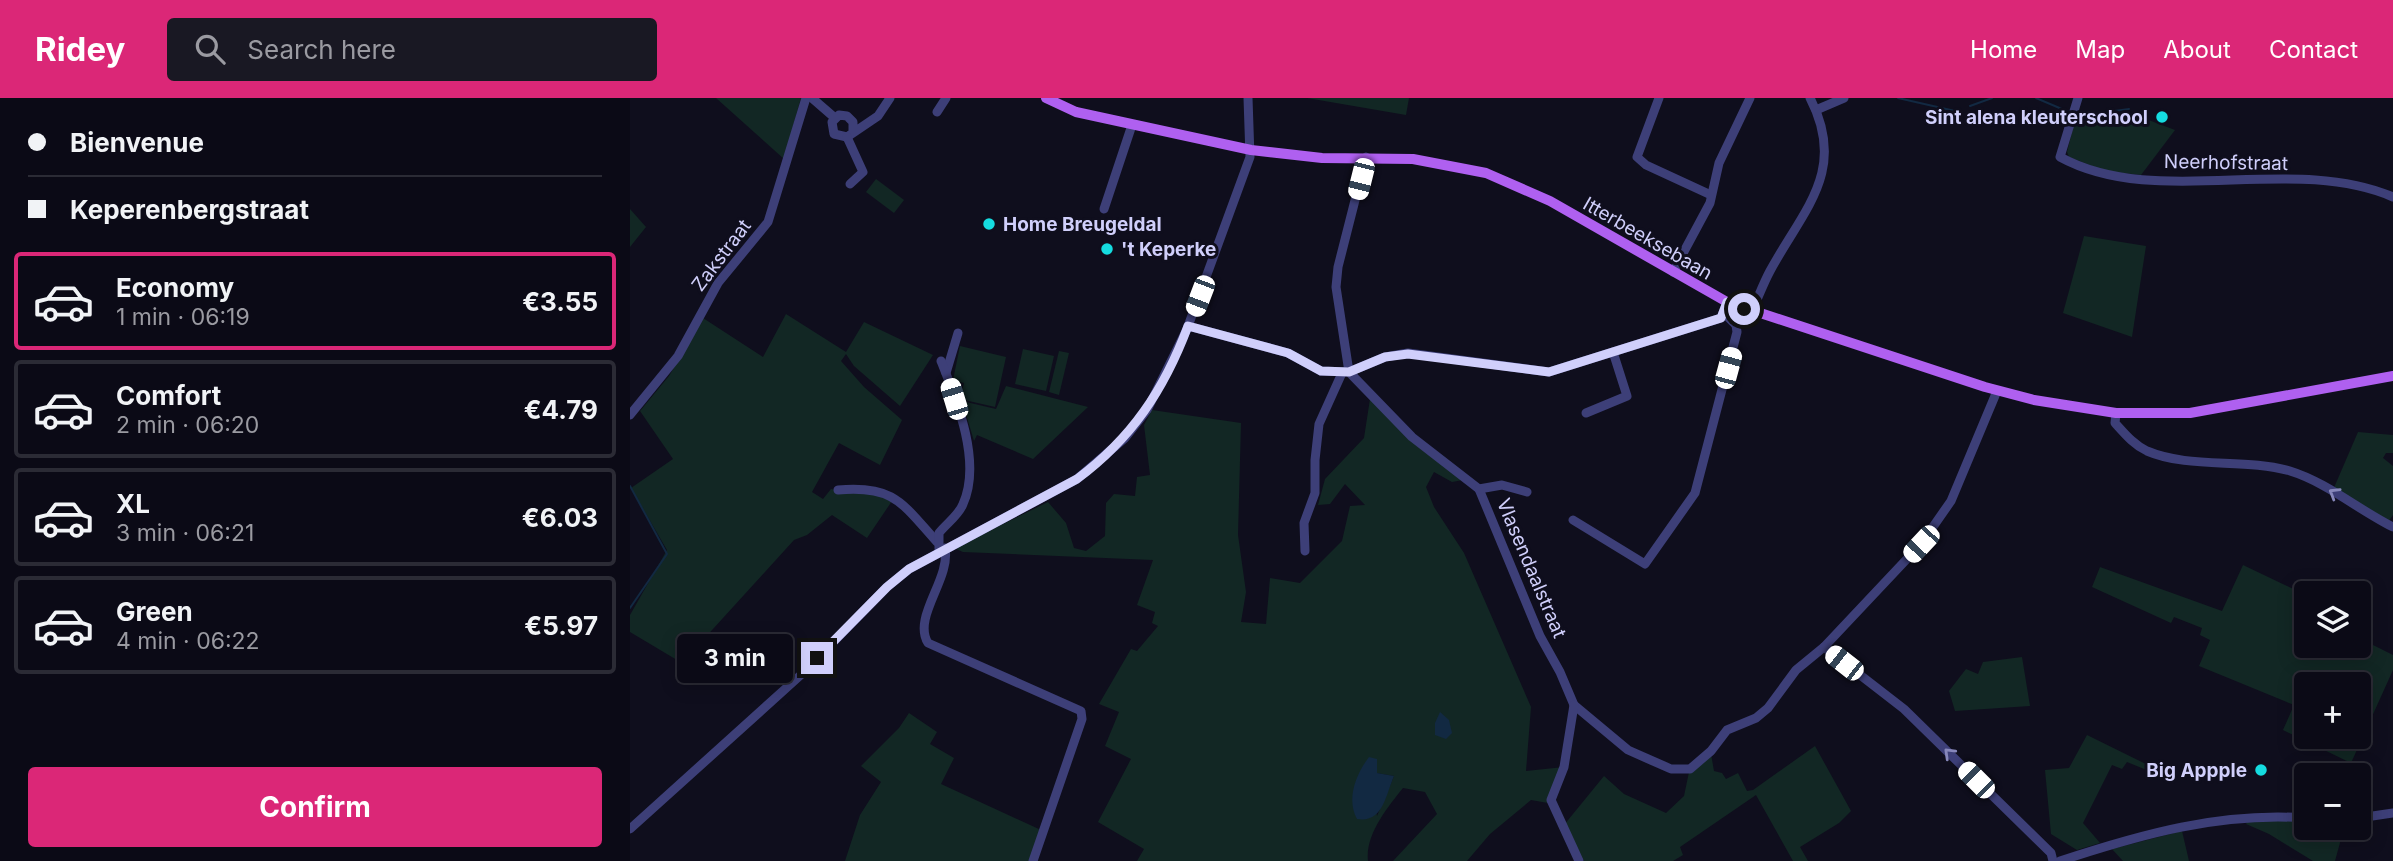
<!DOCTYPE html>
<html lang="en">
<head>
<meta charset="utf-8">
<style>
  :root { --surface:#0b0a16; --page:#191823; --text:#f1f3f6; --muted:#9a9aa1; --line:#2b2b35; --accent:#db2777 }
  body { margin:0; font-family:Inter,sans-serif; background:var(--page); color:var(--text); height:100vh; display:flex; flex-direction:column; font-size:26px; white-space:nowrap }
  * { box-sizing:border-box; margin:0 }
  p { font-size:23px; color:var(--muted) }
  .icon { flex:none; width:38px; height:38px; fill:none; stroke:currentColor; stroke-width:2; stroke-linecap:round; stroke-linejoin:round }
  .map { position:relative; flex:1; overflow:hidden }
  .drawer { display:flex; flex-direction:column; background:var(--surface); width:630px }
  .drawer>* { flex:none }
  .guide { display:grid; align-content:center; height:154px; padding:0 28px; background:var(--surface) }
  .buttons { position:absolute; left:1664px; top:483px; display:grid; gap:14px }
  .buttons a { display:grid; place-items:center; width:77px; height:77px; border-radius:7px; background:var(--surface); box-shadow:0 4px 18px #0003,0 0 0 2px var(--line); font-size:35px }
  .end { position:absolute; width:32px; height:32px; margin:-16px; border:9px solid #d0cffb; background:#111; box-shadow:0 0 0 4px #111 }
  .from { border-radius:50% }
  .bubble { position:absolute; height:49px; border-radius:7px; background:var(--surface); box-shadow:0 4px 18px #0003,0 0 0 2px var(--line); font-size:23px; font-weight:700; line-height:49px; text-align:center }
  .car { position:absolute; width:21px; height:42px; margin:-21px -10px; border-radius:9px; box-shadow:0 0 5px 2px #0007; background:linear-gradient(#fff 24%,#345 0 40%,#fff 0 76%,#345 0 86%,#fff 0) }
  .guide b { display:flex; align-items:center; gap:24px; height:66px; font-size:26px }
  .guide b+b { border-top:2px solid var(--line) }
  .guide i { width:18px; height:18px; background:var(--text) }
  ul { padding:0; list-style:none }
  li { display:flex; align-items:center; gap:21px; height:98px; margin:0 14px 10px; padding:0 14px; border:4px solid var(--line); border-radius:7px }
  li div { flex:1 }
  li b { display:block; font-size:26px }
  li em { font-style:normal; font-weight:700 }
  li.active { border-color:var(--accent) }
  li>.icon { width:63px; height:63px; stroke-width:1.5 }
  .action { display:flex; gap:14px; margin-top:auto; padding:14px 28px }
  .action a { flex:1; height:80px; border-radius:7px; background:var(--accent); color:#fff; font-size:28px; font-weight:700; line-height:80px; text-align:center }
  header { display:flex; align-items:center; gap:42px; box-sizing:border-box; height:98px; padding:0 35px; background:var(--accent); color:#fff }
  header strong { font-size:33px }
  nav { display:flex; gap:38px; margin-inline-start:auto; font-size:24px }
  .search { width:490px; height:63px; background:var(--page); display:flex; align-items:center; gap:18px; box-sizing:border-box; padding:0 24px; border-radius:7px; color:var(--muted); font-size:26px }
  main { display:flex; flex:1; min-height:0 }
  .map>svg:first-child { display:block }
  .green { fill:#122724; fill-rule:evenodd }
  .water { fill:#122942 }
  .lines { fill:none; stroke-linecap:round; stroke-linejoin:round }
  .stream { stroke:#122942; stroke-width:2 }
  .minor { stroke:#3d3f78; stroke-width:9 }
  .major { stroke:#af60f0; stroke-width:10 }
  .oneway { stroke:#8687ba }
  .route { stroke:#d0cffb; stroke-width:9 }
  .poi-dot { fill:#15dce0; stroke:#0f0e1d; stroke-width:2.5 }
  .labels { text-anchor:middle; stroke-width:6; stroke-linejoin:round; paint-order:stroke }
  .poi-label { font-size:19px; font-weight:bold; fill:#d0cffb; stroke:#0f0e1d; text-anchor:end }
  .street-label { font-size:19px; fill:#d0cffb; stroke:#0f0e1d }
</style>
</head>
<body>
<header>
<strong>Ridey</strong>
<div class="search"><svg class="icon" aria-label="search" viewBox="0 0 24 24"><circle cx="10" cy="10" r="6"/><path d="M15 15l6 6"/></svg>Search here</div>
<nav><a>Home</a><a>Map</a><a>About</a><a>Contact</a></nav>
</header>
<main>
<section class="drawer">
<div class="guide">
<b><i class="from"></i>Bienvenue</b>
<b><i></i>Keperenbergstraat</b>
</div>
<ul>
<li class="active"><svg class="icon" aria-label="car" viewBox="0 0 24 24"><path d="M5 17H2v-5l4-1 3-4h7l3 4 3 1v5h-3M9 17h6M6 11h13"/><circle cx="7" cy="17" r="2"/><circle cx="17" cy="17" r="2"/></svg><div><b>Economy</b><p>1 min · 06:19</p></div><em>€3.55</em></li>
<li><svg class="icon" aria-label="car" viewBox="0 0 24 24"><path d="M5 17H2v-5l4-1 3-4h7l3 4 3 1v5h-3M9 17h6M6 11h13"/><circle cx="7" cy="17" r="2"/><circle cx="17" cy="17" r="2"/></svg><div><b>Comfort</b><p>2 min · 06:20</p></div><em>€4.79</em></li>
<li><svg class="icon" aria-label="car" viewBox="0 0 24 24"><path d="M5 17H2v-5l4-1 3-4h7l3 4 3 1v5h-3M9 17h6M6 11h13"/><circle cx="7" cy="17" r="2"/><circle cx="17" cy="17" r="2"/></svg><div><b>XL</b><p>3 min · 06:21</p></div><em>€6.03</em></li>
<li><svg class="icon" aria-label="car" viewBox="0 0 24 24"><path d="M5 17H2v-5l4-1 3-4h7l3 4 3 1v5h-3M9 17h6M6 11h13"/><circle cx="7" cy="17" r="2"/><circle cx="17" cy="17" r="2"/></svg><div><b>Green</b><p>4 min · 06:22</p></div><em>€5.97</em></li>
</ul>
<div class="action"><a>Confirm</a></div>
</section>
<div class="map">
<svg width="1763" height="763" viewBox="0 0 1763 763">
  <rect width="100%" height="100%" fill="#0f0e1d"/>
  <g class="green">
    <path d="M86 0H171L154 61Z"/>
    <path d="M677 0H779L776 17Z"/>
    <path d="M1500 15 1545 32 1511 77 1475 73 1439 59 1437 54 1445 22Z"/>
    <path d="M246 81 274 102 264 115 236 94Z"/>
    <path d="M0 111 16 129 0 149Z"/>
    <path d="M1454 138 1516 148 1502 239 1433 215Z"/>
    <path d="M156 216 216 254 234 224 303 257 270 308 224 268 216 256 211 263 234 289 272 322 250 367 209 345 182 394 193 401 201 391 220 395 238 393 262 403 237 440 202 417 177 437 164 442 52 565 0 534V517L37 452 1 390 43 361 10 313 39 278 73 220 133 259Z"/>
    <path d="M330 248 376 259 365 309 330 301 334 285 323 282Z"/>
    <path d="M393 251 424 258 416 293 385 286Z"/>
    <path d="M429 253 439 255 429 297 419 294Z"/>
    <path d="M376 288 458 309 403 361 347 337 344 343 332 303 366 311Z"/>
    <path d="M740 301 788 349 833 382 822 384 804 374 796 389 804 409 834 455 901 609 896 673 934 669 918 705 901 702 860 736 837 763H763L807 716 795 694 773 690C757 710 735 737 738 763H507L514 751 468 724 501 661 475 648 489 614 469 606 501 551 507 553 528 528 522 525 525 514 507 507 523 462 333 454 324 450 418 404 436 425 444 450 456 453 475 438 476 405 484 396 505 398 507 379 520 377 514 327 522 312 611 325 608 437 616 494 611 524 636 526 640 480 670 485 712 443 720 408 735 407 715 386 700 406 688 407 695 381 734 340ZM739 659 746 675 764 678 747 718Z"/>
    <path d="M1728 334 1763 337V355H1756L1753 360 1763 368V417L1758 424 1703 392Z"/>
    <path d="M1613 467 1676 497V548H1729V540L1763 557V572L1721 665 1653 632 1664 607 1569 568 1580 542 1570 537 1572 530 1544 519 1541 525 1462 489 1470 469 1592 513ZM1729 586V639H1676V586Z"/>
    <path d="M1392 559 1400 608 1325 613 1319 593 1336 571 1348 576 1353 564Z"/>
    <path d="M279 615 307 634 300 646 324 660 311 686 411 732 399 763H215L230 717 251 684 231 668 269 630Z"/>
    <path d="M1457 637 1526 671 1524 675 1497 664 1492 671 1482 667 1453 725 1470 745 1447 752 1421 736 1415 672 1439 670Z"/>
    <path d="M1185 648 1221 713 1209 725 1170 749 1178 763H1163L1126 697 1050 749 1053 757 1043 763H954L934 727 974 678 994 696 1036 715 1054 698 1059 674 1081 656 1084 673 1092 675 1096 681 1108 675 1117 693 1123 692Z"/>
    <path d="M1621 719 1676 722V730H1714L1705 763H1683L1639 736 1616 726Z"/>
    <path d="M1552 733 1559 763H1493L1482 751Z"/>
  </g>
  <g class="water">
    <path d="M810 614 819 622 822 635 816 641 805 637V625Z"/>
    <path d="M739 659 747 661V675L764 678C755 699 753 725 727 721 716 701 726 676 739 659Z"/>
  </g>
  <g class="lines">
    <g class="stream">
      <path d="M1268 0 1325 13"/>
      <path d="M1406 0 1439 14"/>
      <path d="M1340 8 1362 0"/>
      <path d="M1449 18 1499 11"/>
      <path d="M0 388 37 456 0 510"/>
    </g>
    <g class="minor">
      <path d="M182 0 205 20"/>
      <path d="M1029 0 1007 59 1016 67 1081 97"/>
      <path d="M1448 0 1430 59C1527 112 1661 55 1763 99"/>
      <path d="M1186 12 1214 0"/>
      <path d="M307 14 316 0"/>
      <path d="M223 34V24L217 18 209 17 202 24 204 36 217 39 248 18 260 0"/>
      <path d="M217 39 233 74 220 86"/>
      <path d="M736 59 708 169 706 189 719 274 782 339 849 391 910 538 930 574 944 607 998 652 1041 671H1060L1081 653 1097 632 1126 620 1138 610 1166 572 1194 549 1291 446 1321 403 1367 293"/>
      <path d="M474 111 502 27"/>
      <path d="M1043 174 1080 105 1089 65 1120 0"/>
      <path d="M1122 213C1128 200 1133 186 1140 173 1173 112 1218 73 1180 0"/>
      <path d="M558 228 658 255 691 273 719 274 755 259 778 255 919 274 1091 220 1097 204"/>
      <path d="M316 275 328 235"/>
      <path d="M956 315 997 298 983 254"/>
      <path d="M1486 315 1485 325C1495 336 1504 347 1517 353 1559 371 1615 360 1660 373 1696 384 1729 412 1763 429"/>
      <path d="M0 317 48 258 88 185 138 124 176 0"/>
      <path d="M849 391 872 387 897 394"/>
      <path d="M208 392C264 387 272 405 307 444"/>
      <path d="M943 422 1015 466 1065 395 1107 234 1106 227 1094 215"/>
      <path d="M315 450C321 481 282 519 298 545L451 613 452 621 403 763"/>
      <path d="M309 453V435C316 426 329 417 333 406 352 364 327 303 311 263"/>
      <path d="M675 453 674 425 685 395V362L689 326 712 275"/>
      <path d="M1194 549 1274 611 1421 755 1423 763"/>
      <path d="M944 607 934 669 921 702 949 763"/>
      <path d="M1729 720 1763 715"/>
      <path d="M0 731 174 574 257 489 279 471 447 381 495 340 517 312 557 231 620 59 618 0"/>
      <path d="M1430 763C1512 736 1590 714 1676 720"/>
    </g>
    <path class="major" d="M416 0 446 14 621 52 692 60 783 61 856 75 920 103 1097 204 1355 289 1404 302 1486 315H1560L1763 278"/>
  </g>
  <defs><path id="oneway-chevron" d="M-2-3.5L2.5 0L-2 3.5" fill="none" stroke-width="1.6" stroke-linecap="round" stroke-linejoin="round" transform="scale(1.75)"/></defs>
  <g class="oneway">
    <use href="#oneway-chevron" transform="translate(1704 395) rotate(-149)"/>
    <use href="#oneway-chevron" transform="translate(1319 655) rotate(-136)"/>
  </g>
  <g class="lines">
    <path class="route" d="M187 560 257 489 279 471 447 381C502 340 534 292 558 228L658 255 691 273 719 274 755 259 778 256 919 274 1091 220 1097 204 1114 211"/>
  </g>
  <g class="poi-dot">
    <circle cx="1532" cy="19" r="7"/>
    <circle cx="359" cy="126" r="7"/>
    <circle cx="477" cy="151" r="7"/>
    <circle cx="1631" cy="672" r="7"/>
  </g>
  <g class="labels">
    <g class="poi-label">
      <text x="1518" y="26">Sint alena kleuterschool</text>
      <text x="373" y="133" text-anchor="start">Home Breugeldal</text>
      <text x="491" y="158" text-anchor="start">'t Keperke</text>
      <text x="1617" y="679">Big Appple</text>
    </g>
    <g class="street-label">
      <text transform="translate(1596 64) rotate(1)" y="7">Neerhofstraat</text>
      <text transform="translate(1018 140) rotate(30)" y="7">Itterbeeksebaan</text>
      <text transform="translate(91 157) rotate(-53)" y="7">Zakstraat</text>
      <text transform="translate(902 470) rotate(67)" y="7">Vlasendaalstraat</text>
    </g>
  </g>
</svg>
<div class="buttons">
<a><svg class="icon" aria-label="layers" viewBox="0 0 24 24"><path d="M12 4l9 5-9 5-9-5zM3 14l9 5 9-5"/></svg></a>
<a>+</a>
<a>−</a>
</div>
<i class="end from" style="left:1114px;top:211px"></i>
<i class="end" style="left:187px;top:560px"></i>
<div class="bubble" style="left:47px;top:536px;width:116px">3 min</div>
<i class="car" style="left:731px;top:81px;rotate:194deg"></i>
<i class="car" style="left:570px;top:198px;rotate:201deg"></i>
<i class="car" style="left:1098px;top:270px;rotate:15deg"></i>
<i class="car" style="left:324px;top:301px;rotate:343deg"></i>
<i class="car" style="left:1291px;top:446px;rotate:223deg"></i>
<i class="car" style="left:1214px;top:565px;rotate:308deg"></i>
<i class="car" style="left:1346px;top:682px;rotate:315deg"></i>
</div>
</main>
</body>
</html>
